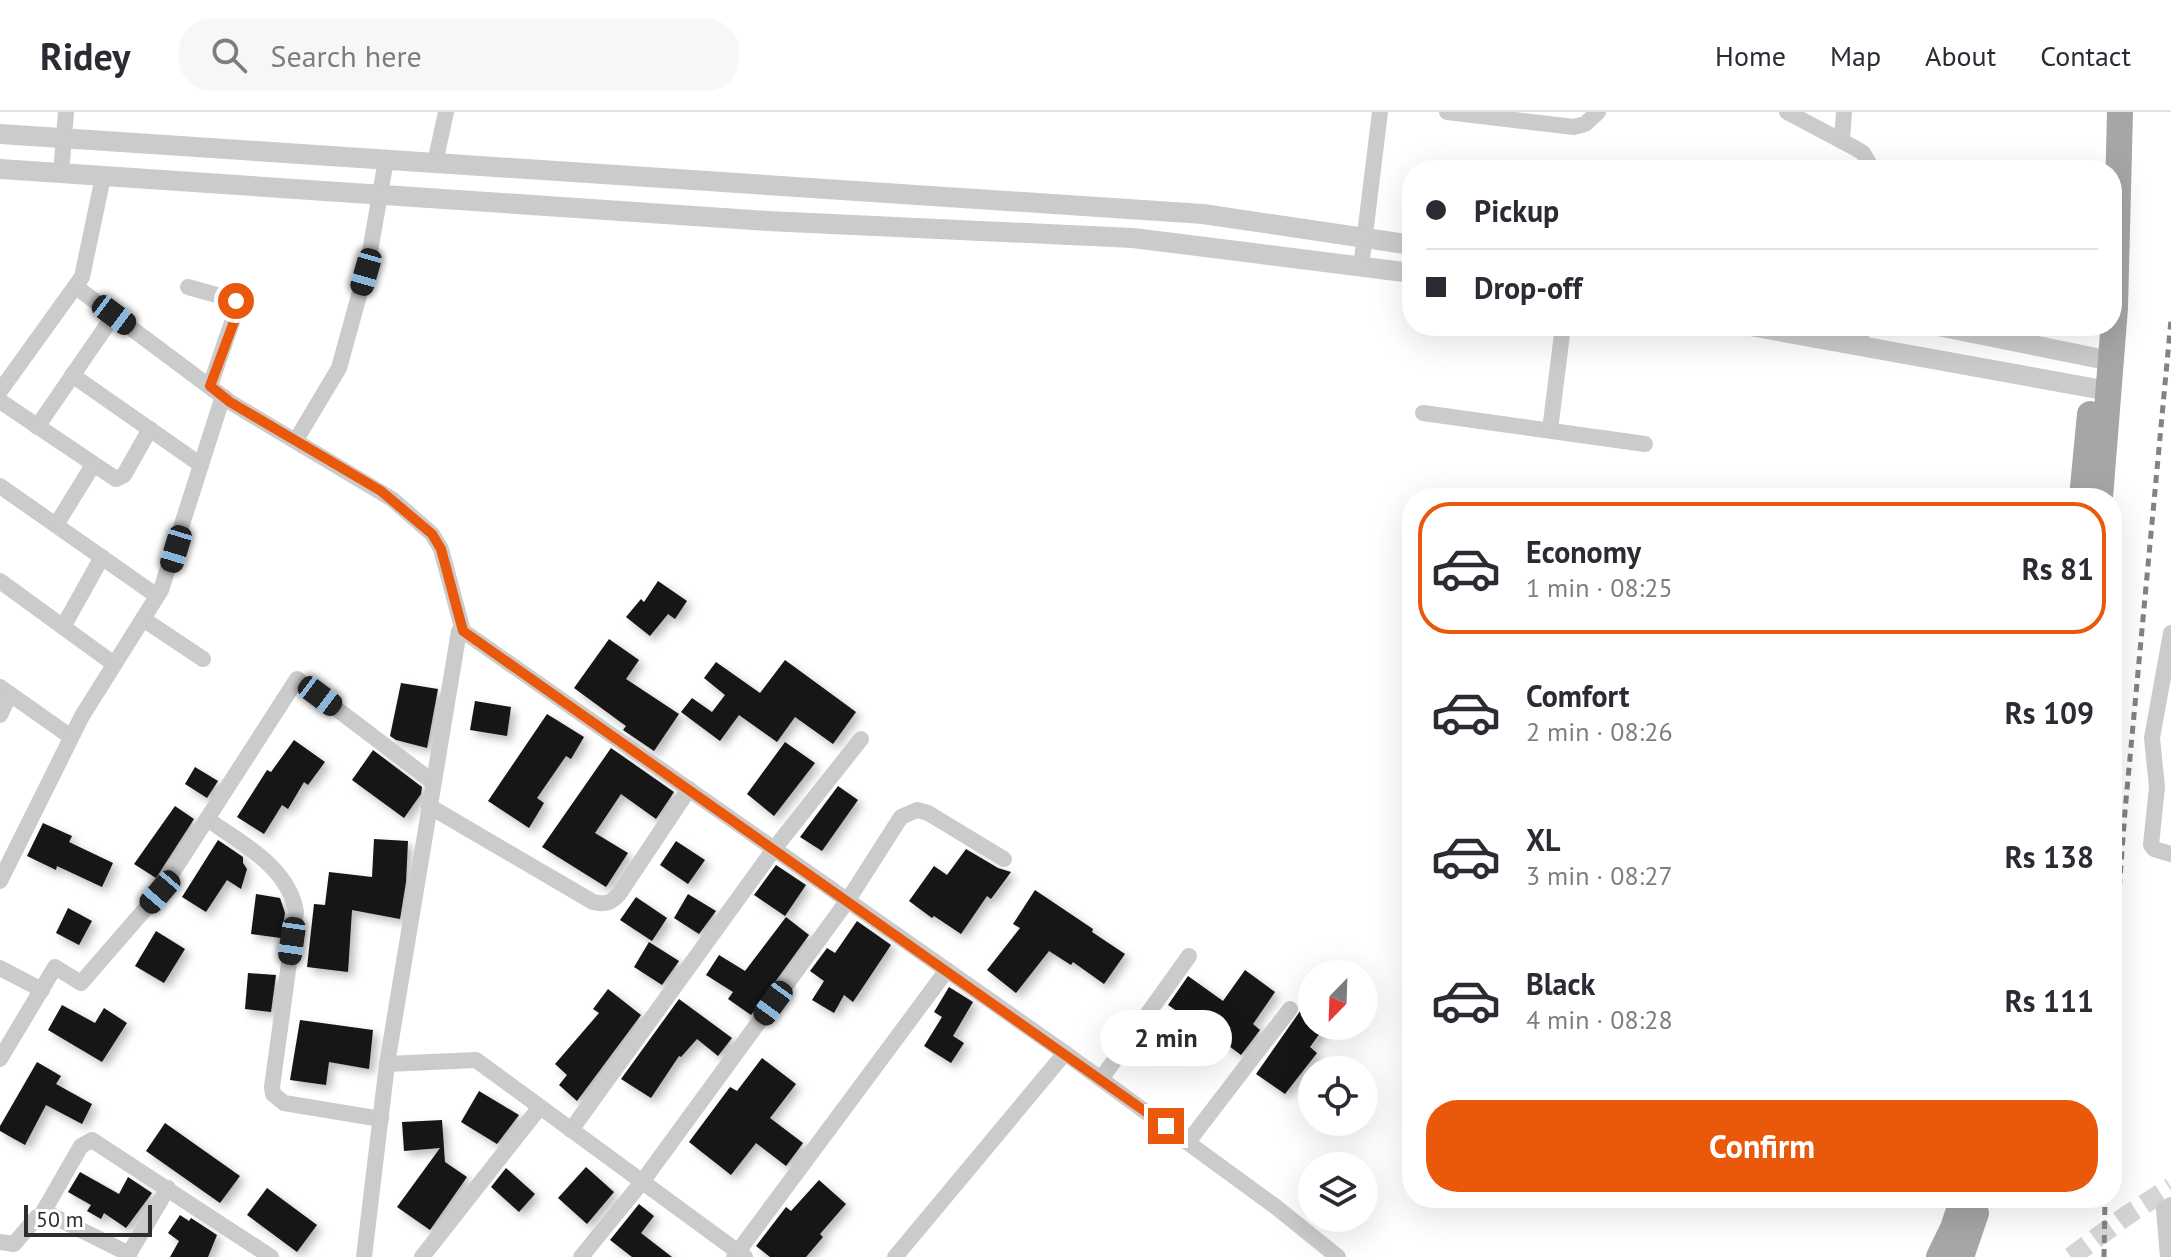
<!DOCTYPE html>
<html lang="en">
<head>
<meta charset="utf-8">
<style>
  :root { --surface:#fff; --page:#f7f7f7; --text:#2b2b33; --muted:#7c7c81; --line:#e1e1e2; --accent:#ea580c }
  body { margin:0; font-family:"PT Sans",sans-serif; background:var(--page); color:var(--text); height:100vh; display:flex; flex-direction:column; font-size:30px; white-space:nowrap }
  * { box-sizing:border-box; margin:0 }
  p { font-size:26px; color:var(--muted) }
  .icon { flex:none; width:44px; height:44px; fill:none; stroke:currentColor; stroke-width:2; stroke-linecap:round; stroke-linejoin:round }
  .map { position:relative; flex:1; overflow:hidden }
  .details { position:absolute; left:1402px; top:376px; width:720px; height:720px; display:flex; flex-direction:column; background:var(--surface); border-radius:32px; box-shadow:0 8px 32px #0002 }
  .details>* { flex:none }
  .guide { position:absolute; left:1402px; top:48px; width:720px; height:176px; border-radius:32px; box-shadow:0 8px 32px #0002; display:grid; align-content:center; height:176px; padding:0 24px; background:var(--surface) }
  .needle { width:52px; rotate:203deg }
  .buttons { position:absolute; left:1298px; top:848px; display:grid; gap:16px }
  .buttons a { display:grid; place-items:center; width:80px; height:80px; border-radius:50%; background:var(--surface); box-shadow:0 8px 32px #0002; font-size:40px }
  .scale { position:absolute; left:24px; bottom:20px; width:128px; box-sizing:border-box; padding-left:8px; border:4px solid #2e2e2e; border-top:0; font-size:22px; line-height:28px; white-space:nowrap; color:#2e2e2e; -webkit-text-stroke:6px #fff; paint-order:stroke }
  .end { position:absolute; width:36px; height:36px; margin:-18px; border:10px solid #ea580c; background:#fff; box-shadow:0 0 0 4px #fff }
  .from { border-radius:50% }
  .bubble { position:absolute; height:56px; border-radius:28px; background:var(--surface); box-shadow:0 8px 32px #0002; font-size:26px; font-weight:800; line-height:56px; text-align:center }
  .car { position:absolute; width:24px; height:48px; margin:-24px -12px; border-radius:10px; box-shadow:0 0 6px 2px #0007; background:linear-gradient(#222 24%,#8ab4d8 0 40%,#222 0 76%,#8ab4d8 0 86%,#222 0) }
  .guide b { display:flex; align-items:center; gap:28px; height:76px; font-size:30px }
  .guide b+b { border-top:2px solid var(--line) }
  .guide i { width:20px; height:20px; background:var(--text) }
  ul { padding:14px 0 0; list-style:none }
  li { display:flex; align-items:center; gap:24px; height:132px; margin:0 16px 12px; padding:0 8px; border:4px solid transparent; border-radius:32px }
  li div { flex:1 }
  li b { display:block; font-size:30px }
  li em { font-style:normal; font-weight:800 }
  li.current { border-color:var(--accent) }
  li>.icon { width:72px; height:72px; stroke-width:1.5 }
  .cta { display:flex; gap:16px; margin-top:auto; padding:16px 24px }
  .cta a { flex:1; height:92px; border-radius:32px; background:var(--accent); color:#fff; font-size:32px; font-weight:800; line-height:92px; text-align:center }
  header { display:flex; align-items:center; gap:48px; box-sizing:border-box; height:112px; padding:0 40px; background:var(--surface); border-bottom:2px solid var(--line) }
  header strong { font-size:38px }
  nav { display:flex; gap:44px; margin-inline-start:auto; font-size:28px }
  .search { width:560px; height:72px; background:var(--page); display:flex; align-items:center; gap:20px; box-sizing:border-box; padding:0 28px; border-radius:32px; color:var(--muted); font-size:30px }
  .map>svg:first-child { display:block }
  .building { fill:#151515; filter:url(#shadow) }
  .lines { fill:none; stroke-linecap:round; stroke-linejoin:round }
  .tertiary-tunnel { stroke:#d5d5d5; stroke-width:20; stroke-dasharray:20 10; stroke-linecap:butt }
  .minor { stroke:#cbcbcb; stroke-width:16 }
  .tertiary { stroke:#cbcbcb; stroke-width:20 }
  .primary { stroke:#a6a6a6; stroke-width:26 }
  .rail { stroke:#838383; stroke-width:5; stroke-dasharray:8 6; stroke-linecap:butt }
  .route { stroke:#ea580c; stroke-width:10 }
</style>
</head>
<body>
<header>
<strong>Ridey</strong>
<div class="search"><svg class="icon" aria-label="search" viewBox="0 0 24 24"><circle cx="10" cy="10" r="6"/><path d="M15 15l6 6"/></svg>Search here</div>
<nav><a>Home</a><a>Map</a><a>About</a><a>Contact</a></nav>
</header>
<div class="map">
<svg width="2171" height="1145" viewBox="0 0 2171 1145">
  <defs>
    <filter id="shadow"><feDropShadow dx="5" dy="5" stdDeviation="4" flood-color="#0004"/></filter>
  </defs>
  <rect width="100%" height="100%" fill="#fff"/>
  <g class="building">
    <path d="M658 469 687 489 675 507 668 502 650 524 626 505 641 487 644 490Z"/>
    <path d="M609 527 639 548 626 567 679 602 654 639 623 618 626 614 619 609 574 576Z"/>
    <path d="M785 548 856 600 833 632 795 605 777 630 739 603 720 629 681 600 692 586 712 600 725 583 704 566 716 550 760 581Z"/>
    <path d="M401 571 438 577 427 636 396 628 390 624Z"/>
    <path d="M475 589 511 595 507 624 470 618Z"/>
    <path d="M547 602 584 625 571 647 566 644 537 686 544 691 529 716 488 689Z"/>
    <path d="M294 628 325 650 308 673 304 670 288 697 282 693 264 722 237 705 267 658 271 660Z"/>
    <path d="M785 630 815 651 774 704 747 682Z"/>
    <path d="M611 636 674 680 656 707 621 682 595 721 628 741 606 775 542 735Z"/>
    <path d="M373 638 422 675 421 682 404 706 352 668Z"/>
    <path d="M195 655 218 669 207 686 185 672Z"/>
    <path d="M838 674 858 688 822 739 800 725Z"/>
    <path d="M175 694 194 707 156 766 134 752Z"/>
    <path d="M43 711 72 724 69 730 113 751 102 775 57 754 56 758 27 744Z"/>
    <path d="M374 727 408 729 406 770 400 807 352 798 348 860 307 855 314 792 325 793 329 760 372 765Z"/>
    <path d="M218 728 243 745V751L247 757 241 777 227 768 206 800 182 785Z"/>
    <path d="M676 729 705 748 688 772 660 753Z"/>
    <path d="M966 737 998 756 1011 760 991 787 987 784 961 822 934 804 932 806 909 789 934 754 947 763Z"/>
    <path d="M776 753 806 773 785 804 754 783Z"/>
    <path d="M1035 778 1093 817 1092 820 1125 842 1104 872 1073 850 1071 853 1049 839 1016 881 987 858 1020 816 1013 812Z"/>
    <path d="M256 782 280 786 285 801 281 826 251 822Z"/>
    <path d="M688 782 716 799 699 822 674 806Z"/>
    <path d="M636 785 667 806 652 829 620 808Z"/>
    <path d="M68 796 92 809 79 833 56 821Z"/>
    <path d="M786 805 809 823 751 903 728 887 733 880 706 863 719 843 745 859Z"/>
    <path d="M857 809 891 833 853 890 844 883 834 901 812 888 824 869 810 859 827 836 835 841Z"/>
    <path d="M156 819 185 837 164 871 135 854Z"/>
    <path d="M649 830 679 849 662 873 634 855Z"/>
    <path d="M1245 858 1275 880 1253 912 1260 918 1241 943 1201 913 1200 915 1168 893 1188 864 1223 889Z"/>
    <path d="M248 861 276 863 271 900 245 897Z"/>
    <path d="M949 875 973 890 953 924 964 931 951 951 924 934 942 905 934 900Z"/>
    <path d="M608 877 641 903 577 989 559 973 567 963 555 952 599 901 593 897Z"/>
    <path d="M1312 882V914H1325L1310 935 1317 941 1285 982 1256 962Z"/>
    <path d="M679 887 732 926 718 944 697 927 681 945 679 944 651 986 621 967Z"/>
    <path d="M62 893 95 911 104 896 127 911 102 950 48 918Z"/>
    <path d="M300 908 373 918 369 957 329 950 326 973 290 968Z"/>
    <path d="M762 946 796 972 770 1006 803 1031 786 1054 756 1031 731 1063 689 1030 730 975 737 979Z"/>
    <path d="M37 950 61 964 56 972 92 992 82 1012 46 993 25 1033 0 1019V1014Z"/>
    <path d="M479 979 519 1003 497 1032 461 1010Z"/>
    <path d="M442 1008 445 1050 467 1065 430 1118 397 1095 440 1036 404 1039 402 1010Z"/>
    <path d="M165 1011 240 1064 220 1091 146 1039Z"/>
    <path d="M586 1055 614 1080 587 1112 558 1086Z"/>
    <path d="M506 1056 535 1082 519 1100 491 1075Z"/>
    <path d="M80 1060 119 1082 128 1065 152 1081 126 1116 104 1101 101 1107 87 1099 91 1093 68 1080Z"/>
    <path d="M819 1068 846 1092 820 1122 823 1125 806 1145H770L756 1134 786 1095 791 1099Z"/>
    <path d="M267 1076 317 1113 297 1140 247 1103Z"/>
    <path d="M639 1092 654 1104 641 1121 672 1145H632L610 1128Z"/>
    <path d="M180 1103 189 1109 191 1106 217 1123 208 1145H170L179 1129 168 1121Z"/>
  </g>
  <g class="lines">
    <path class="tertiary-tunnel" d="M2071 1145 2126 1104 2171 1075"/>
    <g class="minor">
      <path d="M1447 0 1574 15 1585 12 1598 0"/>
      <path d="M1787 0 1855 36 1863 41 1873 58"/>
      <path d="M1842 29 1844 0"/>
      <path d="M435 51 446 0"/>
      <path d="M61 62 66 0"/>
      <path d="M1361 155 1380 0"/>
      <path d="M76 175 230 290 392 387 432 422 441 437 463 519"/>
      <path d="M188 175 231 187 238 193 210 274"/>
      <path d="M1859 234 1863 214"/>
      <path d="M72 263 201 353"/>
      <path d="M0 279 82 165 103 65"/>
      <path d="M0 289 116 367 124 363 150 317"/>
      <path d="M1423 301 1645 332"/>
      <path d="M37 315 114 203"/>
      <path d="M1550 318 1563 214"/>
      <path d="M296 328 339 256 368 151 386 48"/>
      <path d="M0 374 157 484"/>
      <path d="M56 413 93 353"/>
      <path d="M0 469 114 552"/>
      <path d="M143 507 203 547"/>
      <path d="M63 515 102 445"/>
      <path d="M2171 521 2152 626 2157 675 2151 733 2154 737 2171 742"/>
      <path d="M0 575 71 625"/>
      <path d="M0 603 10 582"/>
      <path d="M429 694 593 790C606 793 611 791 619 782L689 677"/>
      <path d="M207 707C241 731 289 755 296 800L272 975 273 982 284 991 381 1007"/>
      <path d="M0 769 82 604 161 478 223 284"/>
      <path d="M0 856 42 878"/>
      <path d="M0 947 55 855 81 871 160 780 297 567 433 670"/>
      <path d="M387 952 459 519H463L1065 941 1276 1095 1338 1145"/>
      <path d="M1101 967 1189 844"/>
      <path d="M571 1018 774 737 861 627"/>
      <path d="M1188 1030 1290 897"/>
      <path d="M42 1102 81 1034 92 1028 271 1145"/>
      <path d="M0 1130 14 1132 37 1105 47 1101 129 1142"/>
      <path d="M127 1145 168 1076"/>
      <path d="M364 1145 387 952 476 948 745 1145"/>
      <path d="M422 1145 540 995"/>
      <path d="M581 1145 642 1070 848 788 901 705 917 698 928 701 1004 747"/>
      <path d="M734 1145 947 858"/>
      <path d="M895 1145 1065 941"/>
      <path d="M2168 1145 2164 1097 2171 1093"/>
    </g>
    <g class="tertiary">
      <path d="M0 22 1203 102 1412 133"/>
      <path d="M0 57 768 109 1133 126 1412 161"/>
      <path d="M1750 214 2109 279"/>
      <path d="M1938 214 2111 249"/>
    </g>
    <g class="primary">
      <path d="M2082 386 2090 302"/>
      <path d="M2100 386 2115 196 2120 0"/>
      <path d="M1939 1145 1953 1116 1963 1086"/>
      <path d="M1961 1145 1976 1101"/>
    </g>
    <g class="rail">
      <path d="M2112 873 2125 699 2171 208"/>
      <path d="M2104 1145 2105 1086"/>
    </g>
  </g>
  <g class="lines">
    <path class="route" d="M236 189 238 199 210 274 230 290 381 379 432 422 441 437 463 519 1166 1014"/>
  </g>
</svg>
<div class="buttons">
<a><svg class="needle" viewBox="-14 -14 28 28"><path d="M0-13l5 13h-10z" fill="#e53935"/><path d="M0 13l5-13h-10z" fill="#7c7c81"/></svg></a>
<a><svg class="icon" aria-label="locate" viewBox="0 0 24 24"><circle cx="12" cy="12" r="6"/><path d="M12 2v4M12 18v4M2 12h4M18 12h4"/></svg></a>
<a><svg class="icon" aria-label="layers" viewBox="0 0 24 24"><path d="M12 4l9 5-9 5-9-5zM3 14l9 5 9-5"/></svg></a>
</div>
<div class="scale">50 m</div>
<i class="end from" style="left:236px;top:189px"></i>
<i class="end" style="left:1166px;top:1014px"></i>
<div class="bubble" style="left:1100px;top:898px;width:132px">2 min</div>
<i class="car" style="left:366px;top:160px;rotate:196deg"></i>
<i class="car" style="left:114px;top:203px;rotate:127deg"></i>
<i class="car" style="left:176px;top:437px;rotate:197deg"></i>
<i class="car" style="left:320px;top:584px;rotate:127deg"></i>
<i class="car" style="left:160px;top:780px;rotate:221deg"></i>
<i class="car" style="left:292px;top:829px;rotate:188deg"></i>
<i class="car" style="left:773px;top:891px;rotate:216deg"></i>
<div class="guide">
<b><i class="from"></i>Pickup</b>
<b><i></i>Drop-off</b>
</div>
<section class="details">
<ul>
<li class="current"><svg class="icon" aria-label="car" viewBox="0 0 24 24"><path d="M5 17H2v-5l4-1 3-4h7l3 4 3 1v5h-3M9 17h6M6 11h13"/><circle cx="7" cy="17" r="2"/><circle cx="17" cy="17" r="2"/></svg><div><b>Economy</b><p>1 min · 08:25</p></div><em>Rs 81</em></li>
<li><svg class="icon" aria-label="car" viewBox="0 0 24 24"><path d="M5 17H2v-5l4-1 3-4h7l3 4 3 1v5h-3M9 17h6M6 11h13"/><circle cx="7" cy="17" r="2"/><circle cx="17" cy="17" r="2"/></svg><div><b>Comfort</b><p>2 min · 08:26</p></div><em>Rs 109</em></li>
<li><svg class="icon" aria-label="car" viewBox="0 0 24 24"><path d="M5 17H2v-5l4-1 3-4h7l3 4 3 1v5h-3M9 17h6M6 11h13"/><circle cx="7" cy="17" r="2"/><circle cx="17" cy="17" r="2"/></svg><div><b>XL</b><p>3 min · 08:27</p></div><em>Rs 138</em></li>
<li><svg class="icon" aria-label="car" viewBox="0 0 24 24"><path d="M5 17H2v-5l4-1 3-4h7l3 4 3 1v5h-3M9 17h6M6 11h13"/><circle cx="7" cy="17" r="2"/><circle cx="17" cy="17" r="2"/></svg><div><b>Black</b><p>4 min · 08:28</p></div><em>Rs 111</em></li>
</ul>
<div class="cta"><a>Confirm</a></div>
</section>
</div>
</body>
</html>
